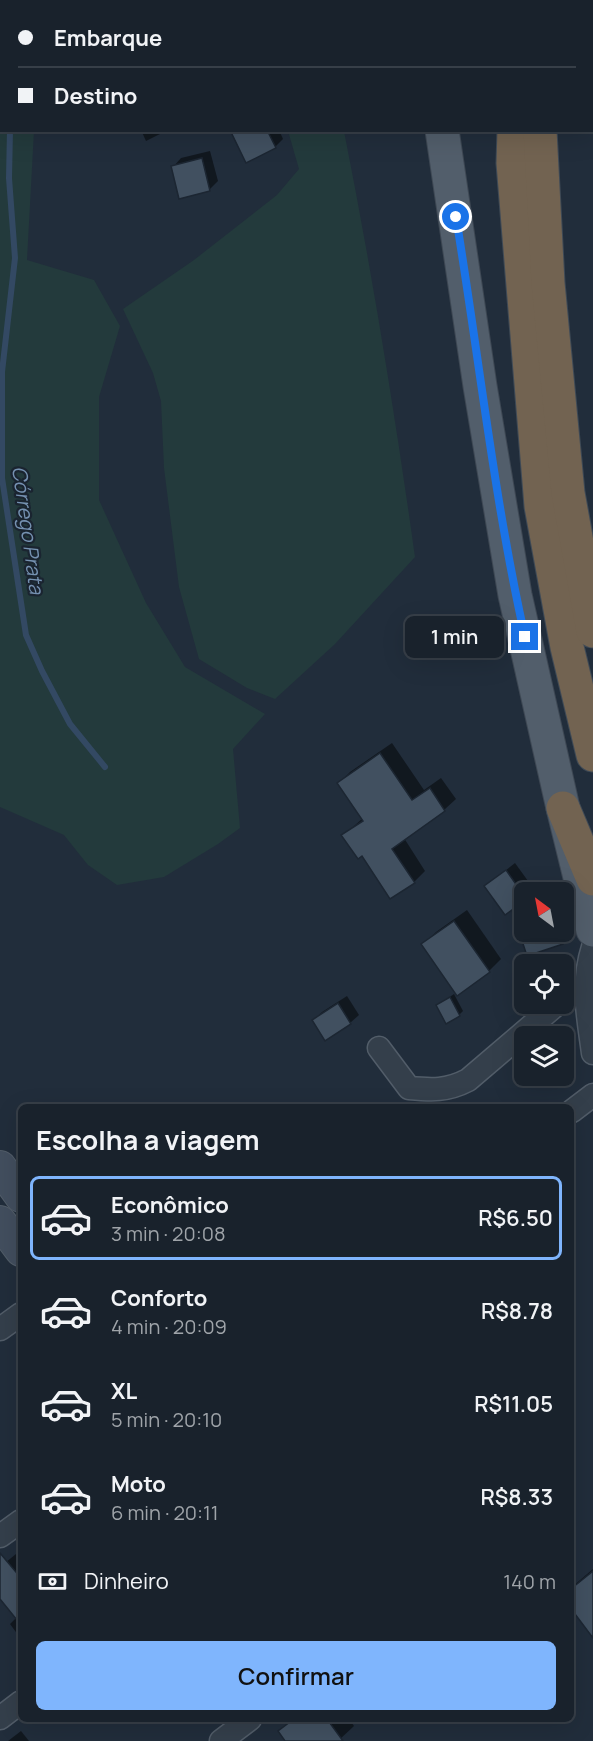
<!DOCTYPE html>
<html lang="pt">
<head>
<meta charset="utf-8">
<style>
  :root { --surface:#19222c; --page:#262f38; --text:#f1f3f6; --muted:#9fa4a9; --line:#373f48; --accent:#7fb5fd }
  body { margin:0; font-family:Manrope,sans-serif; background:var(--page); color:var(--text); height:100vh; display:flex; flex-direction:column; font-size:22px; white-space:nowrap }
  * { box-sizing:border-box; margin:0 }
  p { font-size:20px; color:var(--muted) }
  .icon { flex:none; width:33px; height:33px; fill:none; stroke:currentColor; stroke-width:2; stroke-linecap:round; stroke-linejoin:round }
  .map { position:relative; flex:1; overflow:hidden }
  .side { position:absolute; left:18px; top:1104px; width:556px; height:618px; display:flex; flex-direction:column; background:var(--surface); border-radius:9px; box-shadow:0 6px 24px #0002,0 0 0 2px var(--line) }
  .side>* { flex:none }
  .banner { position:absolute; left:0px; top:0px; width:594px; height:132px; box-shadow:0 6px 24px #0002,0 0 0 2px var(--line); display:grid; align-content:center; height:132px; padding:0 18px; background:var(--surface) }
  .needle { width:39px; rotate:328deg }
  .fabs { position:absolute; left:514px; top:882px; display:grid; gap:12px }
  .fabs a { display:grid; place-items:center; width:60px; height:60px; border-radius:9px; background:var(--surface); box-shadow:0 6px 24px #0002,0 0 0 2px var(--line); font-size:30px }
  .end { position:absolute; width:27px; height:27px; margin:-14px; border:8px solid #1a73e8; background:#fff; box-shadow:0 0 0 3px #fff }
  .from { border-radius:50% }
  .bubble { position:absolute; height:42px; border-radius:9px; background:var(--surface); box-shadow:0 6px 24px #0002,0 0 0 2px var(--line); font-size:20px; font-weight:600; line-height:42px; text-align:center }
  .banner b { display:flex; align-items:center; gap:21px; height:57px; font-size:22px }
  .banner b+b { border-top:2px solid var(--line) }
  .banner i { width:15px; height:15px; background:var(--text) }
  ul { padding:0; list-style:none }
  li { display:flex; align-items:center; gap:18px; height:84px; margin:0 12px 9px; padding:0 6px; border:3px solid transparent; border-radius:9px }
  li div { flex:1 }
  li b { display:block; font-size:22px }
  li em { font-style:normal; font-weight:600 }
  li.active { border-color:var(--accent) }
  li>.icon { width:54px; height:54px; stroke-width:1.5 }
  h2 { padding:0 18px; font-size:27px; line-height:72px }
  .pay { display:flex; align-items:center; gap:15px; height:66px; padding:0 18px; font-size:22px }
  .pay p { margin-inline-start:auto }
  .cta { display:flex; gap:12px; margin-top:auto; padding:12px 18px }
  .cta a { flex:1; height:69px; border-radius:9px; background:var(--accent); color:#111; font-size:24px; font-weight:600; line-height:69px; text-align:center }
  .map>svg:first-child { display:block }
  .green { fill:#233a3c }
  .shadow { fill:#0007 }
  .lines { fill:none; stroke-linecap:round; stroke-linejoin:round }
  .stream { stroke:#334963; stroke-width:6 }
  .building { fill:#415060; stroke:#1c2632; stroke-width:1.5 }
  .street-casing { stroke:#525d69; stroke-width:25 }
  .secondary-casing { stroke:#525d69; stroke-width:34 }
  .primary-casing { stroke:#3e4854; stroke-width:35 }
  .highway-casing { stroke:#3f4a56; stroke-width:35 }
  .street { stroke:#343f4b; stroke-width:22 }
  .secondary { stroke:#424e5e; stroke-width:32 }
  .primary { stroke:#525e6b; stroke-width:33 }
  .highway { stroke:#726351; stroke-width:33 }
  .route { stroke:#1a73e8; stroke-width:8 }
  .labels { text-anchor:middle; stroke-width:4.5; stroke-linejoin:round; paint-order:stroke }
  .water-label { font-size:20px; font-style:italic; fill:#7591b1; stroke:#1a2430 }
</style>
</head>
<body>
<div class="map">
<svg width="593" height="1741" viewBox="0 0 593 1741">
  <rect width="100%" height="100%" fill="#212d3b"/>
  <g class="green">
    <path d="M0 0 8 1 2 2V130L34 131 27 260 94 280 120 326 99 397V500L146 603 185 667 265 714 233 749 240 828 218 844 164 877 117 885 88 865 64 835 0 807Z"/>
    <path d="M288 131H344C372 272 395 414 415 557L335 644 275 699 247 688 199 659 179 587 164 468 161 401 153 373 123 309 194 260 277 195 299 169Z"/>
  </g>
  <g class="shadow">
    <path d="M33 0H88L33 2Z"/>
    <path d="M141 130H168L146 141Z"/>
    <path d="M232 130H279L283 139 275 147Z"/>
    <path d="M210 151 218 181 209 190 173 167 181 158Z"/>
    <path d="M392 743 424 790 441 778 456 799 444 810 404 838 425 871 414 882 363 854 343 836 363 818 339 783 350 772Z"/>
    <path d="M515 863 536 892H525V932H564V913L571 934 562 943 528 954 513 908 486 886Z"/>
    <path d="M467 910 501 959 489 971 423 945 436 932Z"/>
    <path d="M454 994 463 1011 459 1015 438 1005Z"/>
    <path d="M347 996 359 1015 350 1023 314 1020 322 1012Z"/>
    <path d="M16 1554 21 1560V1639L10 1624 17 1617 0 1597V1567Z"/>
    <path d="M593 1569V1635L572 1607V1587Z"/>
    <path d="M292 1719H349L354 1726 338 1741H287L280 1732Z"/>
    <path d="M21 1731 29 1741H8Z"/>
  </g>
  <g class="lines">
    <g class="stream">
      <path d="M0 62 2 67"/>
      <path d="M10 130 9 178 15 258 2 372V478L26 635 42 671 70 724 105 767"/>
    </g>
  </g>
  <g class="building">
    <path d="M230 130H267L276 148 246 163Z"/>
    <path d="M202 158 210 191 179 199 171 166Z"/>
    <path d="M380 753 412 800 430 788 445 811 392 849 415 883 390 899 362 856 358 859 341 835 363 821 337 783Z"/>
    <path d="M506 870 525 897V932H559L563 944 527 956 512 910 505 915 484 886Z"/>
    <path d="M454 921 490 972 457 996 421 944Z"/>
    <path d="M450 997 460 1016 446 1024 436 1005Z"/>
    <path d="M338 1003 351 1024 325 1041 312 1020Z"/>
    <path d="M0 1553 21 1578V1625L0 1599Z"/>
    <path d="M593 1571V1638L572 1610V1588Z"/>
    <path d="M294 1719H327L343 1741H285L278 1731Z"/>
  </g>
  <g class="lines">
    <g class="street-casing">
      <g id="street">
        <path d="M593 947C581 985 588 1015 593 1053"/>
        <path d="M379 1048 409 1088C432 1090 447 1091 468 1080L557 1004"/>
        <path d="M572 1111 593 1095"/>
        <path d="M0 1329 21 1314"/>
        <path d="M0 1536 21 1521"/>
        <path d="M0 1718 21 1702"/>
        <path d="M221 1741 250 1719"/>
      </g>
    </g>
    <g class="secondary-casing">
      <g id="secondary">
        <path d="M0 1167 21 1196"/>
        <path d="M0 1222 21 1250"/>
      </g>
    </g>
    <g class="primary-casing">
      <g id="primary">
        <path d="M405 0 406 2"/>
        <path d="M448 2V0"/>
        <path d="M442 130 480 386 515 595 563 808 593 930"/>
      </g>
    </g>
    <g class="highway-casing">
      <g id="highway">
        <path d="M518 2V0"/>
        <path d="M547 2V0"/>
        <path d="M514 130 513 163 541 506 567 647 593 755"/>
        <path d="M540 130 548 283 568 493 593 631"/>
        <path d="M563 808 593 879"/>
      </g>
    </g>
    <use href="#street" class="street"/>
    <use href="#secondary" class="secondary"/>
    <use href="#primary" class="primary"/>
    <use href="#highway" class="highway"/>
  </g>
  <g class="lines">
    <path class="route" d="M456 217C479 357 494 499 525 637"/>
  </g>
  <g class="labels">
    <g class="water-label">
      <text transform="translate(28 530) rotate(82)" y="7">Córrego Prata</text>
    </g>
  </g>
</svg>
<div class="fabs">
<a><svg class="needle" viewBox="-14 -14 28 28"><path d="M0-13l5 13h-10z" fill="#e53935"/><path d="M0 13l5-13h-10z" fill="#9fa4a9"/></svg></a>
<a><svg class="icon" aria-label="locate" viewBox="0 0 24 24"><circle cx="12" cy="12" r="6"/><path d="M12 2v4M12 18v4M2 12h4M18 12h4"/></svg></a>
<a><svg class="icon" aria-label="layers" viewBox="0 0 24 24"><path d="M12 4l9 5-9 5-9-5zM3 14l9 5 9-5"/></svg></a>
</div>
<i class="end from" style="left:456px;top:217px"></i>
<i class="end" style="left:525px;top:637px"></i>
<div class="bubble" style="left:405px;top:616px;width:99px">1 min</div>
<div class="banner">
<b><i class="from"></i>Embarque</b>
<b><i></i>Destino</b>
</div>
<section class="side">
<h2>Escolha a viagem</h2>
<ul>
<li class="active"><svg class="icon" aria-label="car" viewBox="0 0 24 24"><path d="M5 17H2v-5l4-1 3-4h7l3 4 3 1v5h-3M9 17h6M6 11h13"/><circle cx="7" cy="17" r="2"/><circle cx="17" cy="17" r="2"/></svg><div><b>Econômico</b><p>3 min · 20:08</p></div><em>R$6.50</em></li>
<li><svg class="icon" aria-label="car" viewBox="0 0 24 24"><path d="M5 17H2v-5l4-1 3-4h7l3 4 3 1v5h-3M9 17h6M6 11h13"/><circle cx="7" cy="17" r="2"/><circle cx="17" cy="17" r="2"/></svg><div><b>Conforto</b><p>4 min · 20:09</p></div><em>R$8.78</em></li>
<li><svg class="icon" aria-label="car" viewBox="0 0 24 24"><path d="M5 17H2v-5l4-1 3-4h7l3 4 3 1v5h-3M9 17h6M6 11h13"/><circle cx="7" cy="17" r="2"/><circle cx="17" cy="17" r="2"/></svg><div><b>XL</b><p>5 min · 20:10</p></div><em>R$11.05</em></li>
<li><svg class="icon" aria-label="car" viewBox="0 0 24 24"><path d="M5 17H2v-5l4-1 3-4h7l3 4 3 1v5h-3M9 17h6M6 11h13"/><circle cx="7" cy="17" r="2"/><circle cx="17" cy="17" r="2"/></svg><div><b>Moto</b><p>6 min · 20:11</p></div><em>R$8.33</em></li>
</ul>
<div class="pay"><svg class="icon" aria-label="cash" viewBox="0 0 24 24"><path d="M3 7h18v10H3z"/><circle cx="12" cy="12" r="2"/></svg>Dinheiro<p>140 m</p></div>
<div class="cta"><a>Confirmar</a></div>
</section>
</div>
</body>
</html>
